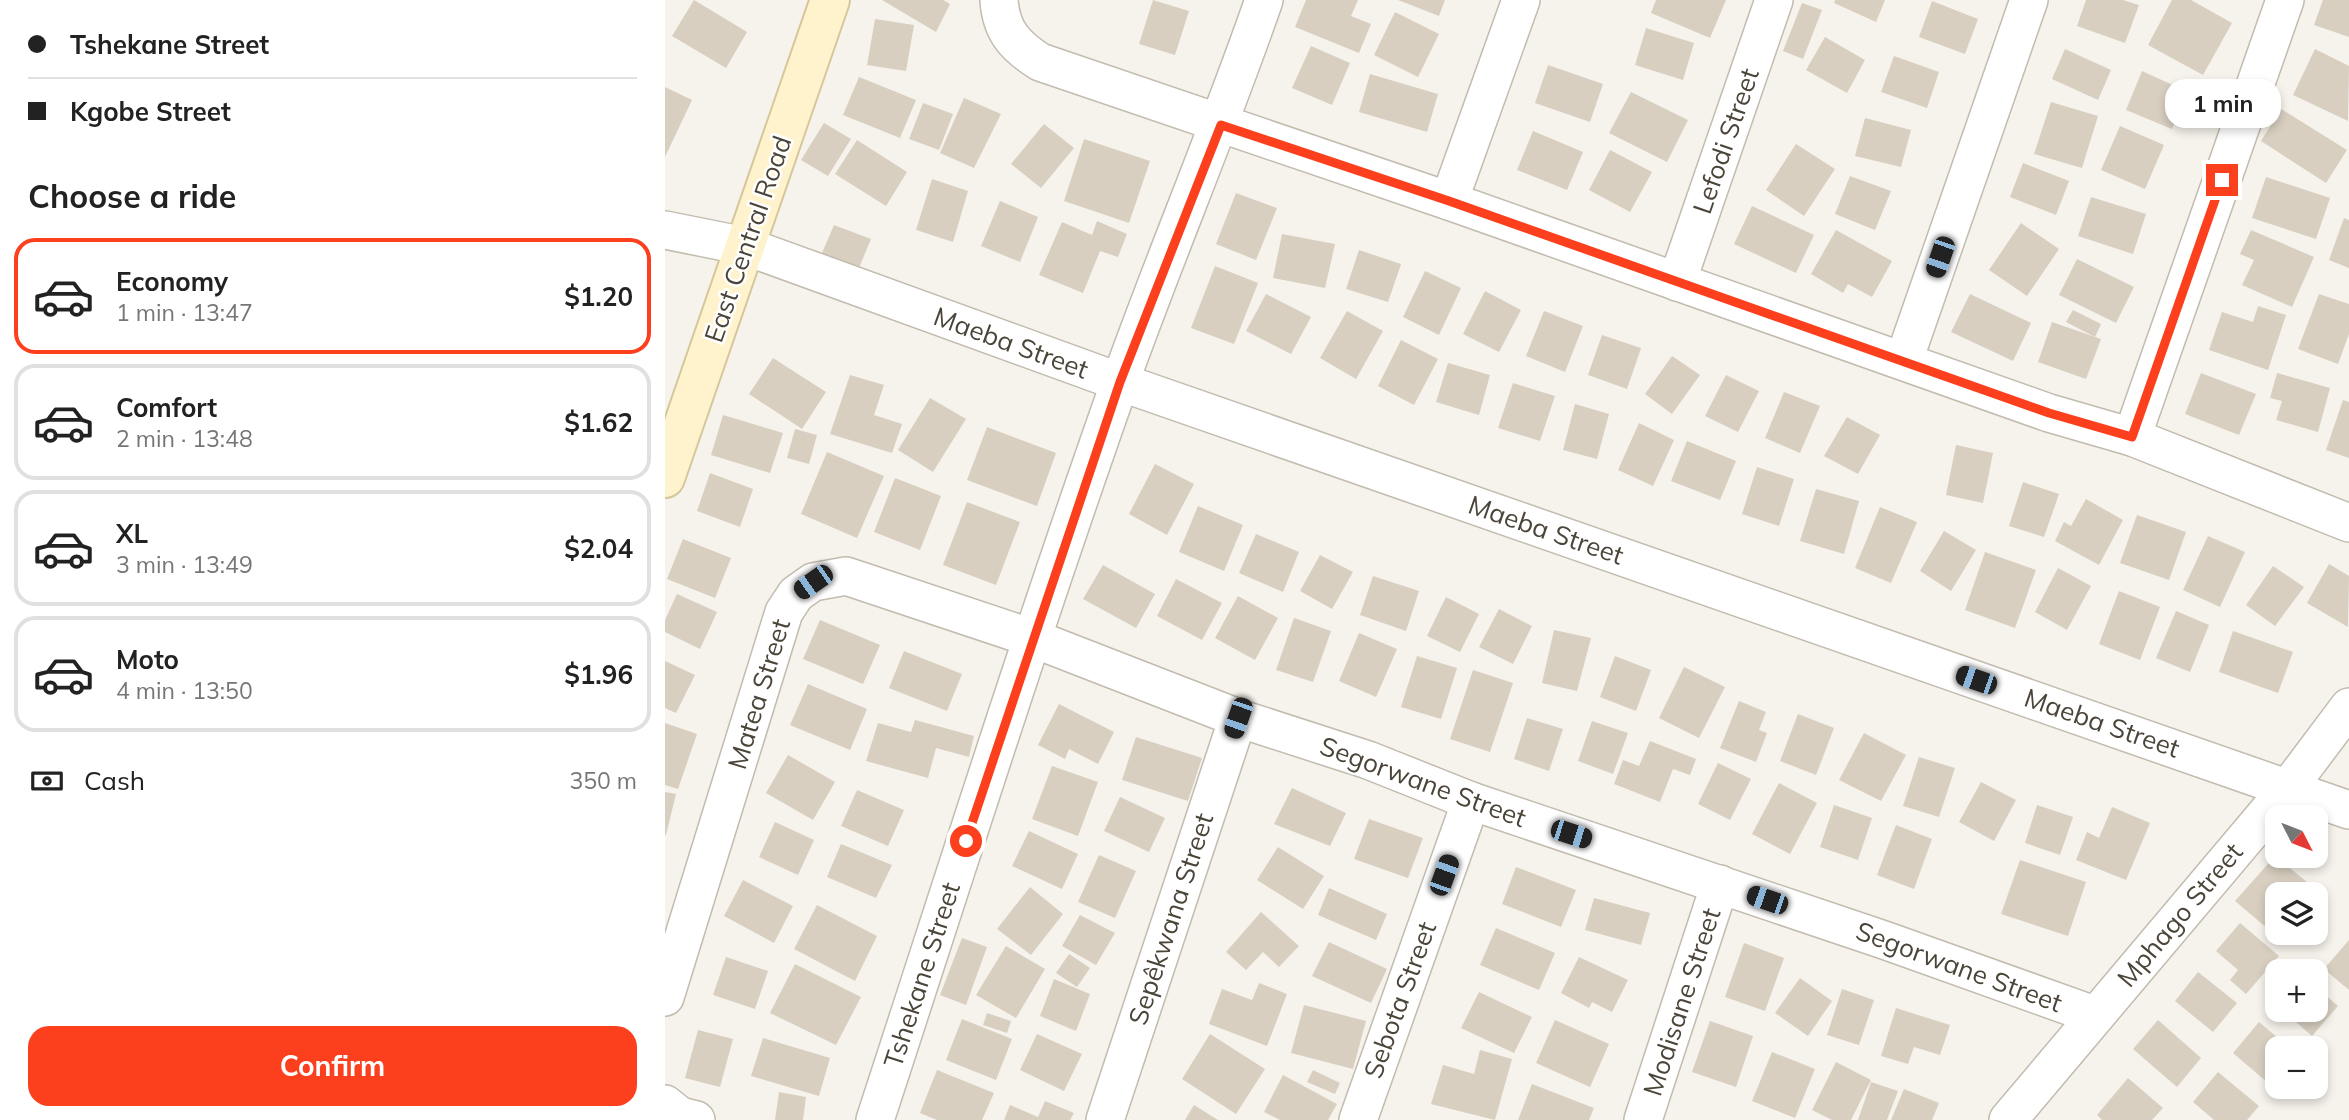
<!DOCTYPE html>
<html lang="en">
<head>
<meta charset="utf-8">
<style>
  :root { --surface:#fff; --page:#f6f6f6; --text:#222; --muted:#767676; --line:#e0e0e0; --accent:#fc3f1d }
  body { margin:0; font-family:Mulish,sans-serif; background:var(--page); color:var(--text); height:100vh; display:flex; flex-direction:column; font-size:26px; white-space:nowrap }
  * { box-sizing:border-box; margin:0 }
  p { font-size:23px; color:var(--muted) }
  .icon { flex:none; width:38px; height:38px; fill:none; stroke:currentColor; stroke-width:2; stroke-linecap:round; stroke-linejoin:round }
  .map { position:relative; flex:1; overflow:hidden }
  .details { display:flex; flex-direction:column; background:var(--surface); width:665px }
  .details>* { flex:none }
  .banner { display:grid; align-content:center; height:154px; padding:0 28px; background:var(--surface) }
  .needle { width:46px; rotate:132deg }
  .controls { position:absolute; left:1600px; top:805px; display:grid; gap:14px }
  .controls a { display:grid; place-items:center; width:63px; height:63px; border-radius:14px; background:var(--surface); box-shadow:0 4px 10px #0003; font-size:35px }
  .end { position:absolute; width:32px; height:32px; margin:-16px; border:9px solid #fc3f1d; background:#fff; box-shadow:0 0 0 4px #fff }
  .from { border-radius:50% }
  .bubble { position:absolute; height:49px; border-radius:21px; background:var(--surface); box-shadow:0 4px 10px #0003; font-size:23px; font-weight:700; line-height:49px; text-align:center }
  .car { position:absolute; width:21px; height:42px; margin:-21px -10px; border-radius:9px; box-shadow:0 0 5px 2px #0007; background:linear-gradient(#222 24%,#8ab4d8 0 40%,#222 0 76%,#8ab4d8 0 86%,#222 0) }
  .banner b { display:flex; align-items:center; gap:24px; height:66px; font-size:26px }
  .banner b+b { border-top:2px solid var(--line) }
  .banner i { width:18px; height:18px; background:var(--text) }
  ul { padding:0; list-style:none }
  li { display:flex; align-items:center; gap:21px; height:116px; margin:0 14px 10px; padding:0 14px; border:4px solid var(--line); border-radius:21px }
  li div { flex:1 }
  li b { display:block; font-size:26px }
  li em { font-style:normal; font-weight:700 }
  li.on { border-color:var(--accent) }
  li>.icon { width:63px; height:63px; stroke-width:1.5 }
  h2 { padding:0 28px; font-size:32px; line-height:84px }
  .pay { display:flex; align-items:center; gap:18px; height:77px; padding:0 28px; font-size:26px }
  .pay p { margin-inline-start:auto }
  .button { display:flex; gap:14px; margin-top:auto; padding:14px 28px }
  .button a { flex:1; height:80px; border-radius:21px; background:var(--accent); color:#fff; font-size:28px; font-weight:700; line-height:80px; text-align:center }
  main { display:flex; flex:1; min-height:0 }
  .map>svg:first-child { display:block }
  .building { fill:#d8cfc1 }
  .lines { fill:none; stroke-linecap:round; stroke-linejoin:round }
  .street-casing { stroke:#c2bbae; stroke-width:40 }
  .secondary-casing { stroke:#d6c79b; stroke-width:42 }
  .street { stroke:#fff; stroke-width:37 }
  .secondary { stroke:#fff3cd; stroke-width:38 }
  .route { stroke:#fc3f1d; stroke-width:9 }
  .labels { text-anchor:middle; stroke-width:5; stroke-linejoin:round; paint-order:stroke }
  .street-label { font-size:26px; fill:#4b4439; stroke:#fff }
</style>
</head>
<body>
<main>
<section class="details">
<div class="banner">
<b><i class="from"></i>Tshekane Street</b>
<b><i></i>Kgobe Street</b>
</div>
<h2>Choose a ride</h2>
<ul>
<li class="on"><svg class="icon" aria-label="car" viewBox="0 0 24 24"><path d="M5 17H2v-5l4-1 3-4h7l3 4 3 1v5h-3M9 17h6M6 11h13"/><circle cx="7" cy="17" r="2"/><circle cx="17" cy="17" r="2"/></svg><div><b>Economy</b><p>1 min · 13:47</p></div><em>$1.20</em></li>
<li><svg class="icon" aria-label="car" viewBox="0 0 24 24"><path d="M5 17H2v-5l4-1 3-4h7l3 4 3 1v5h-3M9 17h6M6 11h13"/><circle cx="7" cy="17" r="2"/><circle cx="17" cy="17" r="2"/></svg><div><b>Comfort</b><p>2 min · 13:48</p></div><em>$1.62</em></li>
<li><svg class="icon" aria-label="car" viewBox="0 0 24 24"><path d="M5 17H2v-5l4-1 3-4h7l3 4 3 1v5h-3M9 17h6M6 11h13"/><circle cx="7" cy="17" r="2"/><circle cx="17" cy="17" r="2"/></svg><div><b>XL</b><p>3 min · 13:49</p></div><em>$2.04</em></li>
<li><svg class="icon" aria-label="car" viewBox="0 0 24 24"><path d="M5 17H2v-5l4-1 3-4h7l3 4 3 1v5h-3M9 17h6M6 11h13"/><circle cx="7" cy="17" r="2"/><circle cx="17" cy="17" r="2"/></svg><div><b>Moto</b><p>4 min · 13:50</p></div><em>$1.96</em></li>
</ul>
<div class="pay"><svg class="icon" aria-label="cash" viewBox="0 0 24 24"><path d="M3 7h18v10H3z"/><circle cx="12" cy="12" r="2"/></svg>Cash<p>350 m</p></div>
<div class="button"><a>Confirm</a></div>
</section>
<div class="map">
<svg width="1684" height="1120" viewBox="0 0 1684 1120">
  <rect width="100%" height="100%" fill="#f6f3ec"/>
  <g class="building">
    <path d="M29 0 82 32 61 68 7 36Z"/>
    <path d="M217 0H278L285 4 271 32Z"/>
    <path d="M488 0 524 11 510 55 474 44Z"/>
    <path d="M641 0H693L686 16 706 24 694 53 630 27Z"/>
    <path d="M733 0H780L774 16Z"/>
    <path d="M991 0H1061L1045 38 986 13Z"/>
    <path d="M1170 0H1220L1211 22 1169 3Z"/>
    <path d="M1421 0H1458L1474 5 1460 43 1412 26Z"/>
    <path d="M1507 0H1526L1567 23 1538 75 1483 45Z"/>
    <path d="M1658 0H1684V37L1649 25Z"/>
    <path d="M1267 1 1313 19 1300 54 1254 37Z"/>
    <path d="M1137 3 1157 10 1138 59 1118 51Z"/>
    <path d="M730 12 774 34 753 77 709 55Z"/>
    <path d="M210 19 249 25 241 71 202 65Z"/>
    <path d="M981 28 1029 43 1018 80 970 65Z"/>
    <path d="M1160 37 1200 60 1182 93 1141 70Z"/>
    <path d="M646 46 685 63 667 105 627 88Z"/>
    <path d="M1400 49 1446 70 1433 100 1387 79Z"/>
    <path d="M1650 49 1684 66 1683 121 1628 95Z"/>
    <path d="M1229 56 1274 72 1262 108 1216 92Z"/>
    <path d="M883 65 938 84 925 122 870 103Z"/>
    <path d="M1477 71 1523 92 1507 129 1461 110Z"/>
    <path d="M705 74 773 94 762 132 694 112Z"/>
    <path d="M194 77 251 100 235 138 178 115Z"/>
    <path d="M0 87 27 100 0 157Z"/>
    <path d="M966 92 1023 120 1002 162 944 133Z"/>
    <path d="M299 98 336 114 309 168 275 153Z"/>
    <path d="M1386 102 1433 116 1417 168 1369 154Z"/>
    <path d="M258 103 288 114 274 150 244 139Z"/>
    <path d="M1616 109 1682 150 1661 183 1596 141Z"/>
    <path d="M1200 118 1246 130 1236 167 1190 156Z"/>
    <path d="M159 123 186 139 163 176 136 160Z"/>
    <path d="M379 124 409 148 376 188 346 164Z"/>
    <path d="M1455 126 1499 145 1480 189 1436 170Z"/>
    <path d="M868 131 918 152 902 190 852 170Z"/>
    <path d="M419 139 485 161 464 223 399 201Z"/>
    <path d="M192 140 242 172 221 206 170 174Z"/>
    <path d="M1131 144 1170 169 1139 216 1101 190Z"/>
    <path d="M945 150 987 172 965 212 924 190Z"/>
    <path d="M1358 163 1404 181 1391 215 1345 197Z"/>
    <path d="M1185 176 1226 191 1210 230 1170 214Z"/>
    <path d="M1601 177 1665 198 1651 239 1587 218Z"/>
    <path d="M267 179 303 191 288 242 251 230Z"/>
    <path d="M571 193 612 208 591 260 551 244Z"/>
    <path d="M1426 197 1481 214 1468 254 1413 236Z"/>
    <path d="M335 201 373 217 355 262 316 246Z"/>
    <path d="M1087 206 1149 235 1131 273 1069 244Z"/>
    <path d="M1679 218 1684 220V268L1664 260Z"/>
    <path d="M432 221 462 234 453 257 435 251 418 293 374 275 397 222 427 235Z"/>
    <path d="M1356 223 1394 249 1362 296 1324 270Z"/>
    <path d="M169 225 206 239 191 275 154 260Z"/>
    <path d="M1171 230 1227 261 1207 297 1183 284 1178 293 1146 274Z"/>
    <path d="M1586 230 1649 257 1627 307 1577 285 1589 260 1575 254Z"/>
    <path d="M617 234 670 244 660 288 608 278Z"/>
    <path d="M694 250 736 264 723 302 681 289Z"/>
    <path d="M1412 259 1469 287 1451 323 1394 295Z"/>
    <path d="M550 266 593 283 569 344 526 328Z"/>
    <path d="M760 271 796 288 774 335 738 317Z"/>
    <path d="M820 291 856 310 834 352 798 334Z"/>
    <path d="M601 294 646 317 626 354 581 331Z"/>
    <path d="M1305 294 1366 323 1348 361 1286 332Z"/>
    <path d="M1654 294 1684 304V334L1673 364 1633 349Z"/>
    <path d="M1593 306 1621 315 1603 370 1544 350 1557 312 1588 322Z"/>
    <path d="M1408 310 1436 324 1430 337 1401 322Z"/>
    <path d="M682 311 718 331 691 379 655 358Z"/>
    <path d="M879 311 918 326 900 372 861 356Z"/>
    <path d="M1387 322 1436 339 1421 379 1373 362Z"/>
    <path d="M937 335 976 348 962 389 923 375Z"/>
    <path d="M736 340 773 359 749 405 713 386Z"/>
    <path d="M1007 356 1035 375 1007 414 980 394Z"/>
    <path d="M108 358 161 392 137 429 84 394Z"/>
    <path d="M783 363 825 375 814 415 771 402Z"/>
    <path d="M1536 373 1591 394 1574 435 1520 414Z"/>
    <path d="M1612 373 1665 388 1653 432 1611 420 1617 401 1605 398Z"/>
    <path d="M185 375 219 385 209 415 237 424 227 453 165 434Z"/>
    <path d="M1061 375 1094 391 1073 432 1040 416Z"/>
    <path d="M848 383 890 396 875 441 833 428Z"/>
    <path d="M1119 392 1155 406 1135 453 1100 438Z"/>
    <path d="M265 398 301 419 268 472 233 450Z"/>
    <path d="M1678 400 1684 402V458L1661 450Z"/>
    <path d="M910 404 944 414 932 459 898 450Z"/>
    <path d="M58 415 118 433 105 473 46 455Z"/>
    <path d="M1182 417 1215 435 1193 474 1159 456Z"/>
    <path d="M974 423 1009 440 988 486 953 470Z"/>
    <path d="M322 427 391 453 372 506 302 480Z"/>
    <path d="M130 429 152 435 144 464 122 458Z"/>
    <path d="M1022 441 1071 461 1055 500 1006 481Z"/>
    <path d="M1291 445 1328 453 1318 503 1281 495Z"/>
    <path d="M162 452 219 476 192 538 136 514Z"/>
    <path d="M490 464 529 484 502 535 464 514Z"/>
    <path d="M1092 467 1129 479 1114 526 1077 514Z"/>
    <path d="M45 473 88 489 75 527 32 511Z"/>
    <path d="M230 478 276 496 255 550 209 532Z"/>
    <path d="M1358 482 1394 494 1379 537 1344 526Z"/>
    <path d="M1151 489 1194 501 1179 554 1135 541Z"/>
    <path d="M1421 499 1458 520 1434 565 1390 541 1399 522 1406 526Z"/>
    <path d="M302 502 355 522 331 585 278 565Z"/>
    <path d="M533 506 578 525 559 571 514 552Z"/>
    <path d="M1215 507 1252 522 1226 583 1190 568Z"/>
    <path d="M1472 515 1521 532 1504 580 1455 563Z"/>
    <path d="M1279 531 1311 550 1286 591 1255 571Z"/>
    <path d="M591 534 634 552 618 592 574 573Z"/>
    <path d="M1543 536 1580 552 1555 607 1518 590Z"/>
    <path d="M18 539 66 558 50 598 2 579Z"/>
    <path d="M1320 552 1371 570 1350 628 1300 610Z"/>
    <path d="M655 555 688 572 667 609 635 591Z"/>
    <path d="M1664 564 1684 576 1683 627 1642 603Z"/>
    <path d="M438 565 490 594 471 628 418 599Z"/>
    <path d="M1608 566 1639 587 1610 626 1581 605Z"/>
    <path d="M1393 568 1426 586 1402 630 1370 612Z"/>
    <path d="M708 576 754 591 741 631 695 615Z"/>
    <path d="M511 579 557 603 537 640 492 616Z"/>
    <path d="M1454 591 1495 607 1475 660 1434 644Z"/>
    <path d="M12 594 52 612 35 649 0 632V620Z"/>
    <path d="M573 596 613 618 590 660 550 638Z"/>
    <path d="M781 597 814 614 795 652 762 636Z"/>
    <path d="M834 609 867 626 848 664 814 647Z"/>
    <path d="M1511 611 1544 625 1525 672 1491 658Z"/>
    <path d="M629 618 666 631 648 682 611 670Z"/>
    <path d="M155 620 215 645 198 684 138 659Z"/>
    <path d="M889 630 926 638 912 691 877 683Z"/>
    <path d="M1568 631 1628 652 1613 693 1554 672Z"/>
    <path d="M694 633 732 649 711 697 674 681Z"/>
    <path d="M239 651 297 674 282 711 224 688Z"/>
    <path d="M752 656 792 668 776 719 736 707Z"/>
    <path d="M950 656 986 670 971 711 935 697Z"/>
    <path d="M0 661 30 675 11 713 0 708Z"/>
    <path d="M1019 667 1060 687 1034 738 994 718Z"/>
    <path d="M808 670 848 683 825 752 785 739Z"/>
    <path d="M143 684 202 709 185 750 125 725Z"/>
    <path d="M1074 701 1101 712 1094 730 1102 733 1091 762 1055 748Z"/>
    <path d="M394 704 449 732 433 764 404 749 400 759 373 745Z"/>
    <path d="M1133 714 1169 728 1151 775 1115 761Z"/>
    <path d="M862 718 898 729 884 771 849 759Z"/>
    <path d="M250 720 309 736 304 757 271 748 263 778 201 761 213 723 246 732Z"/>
    <path d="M927 721 963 733 948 774 913 761Z"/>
    <path d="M0 723 32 734 13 789 0 785Z"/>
    <path d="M1199 733 1241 755 1216 801 1174 780Z"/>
    <path d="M471 737 537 758 523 801 457 780Z"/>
    <path d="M985 741 1031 759 1025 775 1008 769 995 802 949 784 958 760 974 766Z"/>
    <path d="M123 755 170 782 148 820 101 793Z"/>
    <path d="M1254 757 1290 768 1274 817 1238 806Z"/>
    <path d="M1053 763 1086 779 1065 820 1033 804Z"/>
    <path d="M387 766 433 782 413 836 367 819Z"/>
    <path d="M1316 782 1351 800 1329 841 1294 822Z"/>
    <path d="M1114 783 1152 803 1125 854 1087 834Z"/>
    <path d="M627 788 681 813 665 846 609 824Z"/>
    <path d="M192 790 239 810 223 846 176 826Z"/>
    <path d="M0 792 11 794 1 835H0Z"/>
    <path d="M455 797 500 818 484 852 439 831Z"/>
    <path d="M1169 805 1207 818 1193 860 1155 847Z"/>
    <path d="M1372 805 1408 817 1395 855 1360 843Z"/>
    <path d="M1447 807 1485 823 1461 880 1411 860 1422 832 1434 838Z"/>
    <path d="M704 819 758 838 743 878 689 859Z"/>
    <path d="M110 822 149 840 133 875 94 857Z"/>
    <path d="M1231 825 1267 839 1249 889 1212 875Z"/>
    <path d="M364 831 413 854 397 889 347 866Z"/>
    <path d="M176 844 227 865 211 898 162 877Z"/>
    <path d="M613 847 659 876 638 909 592 880Z"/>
    <path d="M434 855 471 871 450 918 413 902Z"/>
    <path d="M1610 856 1662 898 1650 912V894H1612V933H1632L1622 945 1570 901Z"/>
    <path d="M1355 860 1421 882 1403 936 1336 914Z"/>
    <path d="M851 867 911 890 896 927 837 904Z"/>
    <path d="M78 880 128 906 109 943 59 916Z"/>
    <path d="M365 887 398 914 366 955 332 929Z"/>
    <path d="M664 888 722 914 711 940 653 915Z"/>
    <path d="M929 898 985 913 976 945 920 930Z"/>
    <path d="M152 905 212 936 190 981 129 949Z"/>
    <path d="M596 912 634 946 614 967 598 952 581 970 561 952Z"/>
    <path d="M415 915 450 933 431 965 397 946Z"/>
    <path d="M1575 923 1614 956 1581 994 1565 980 1573 970 1551 951Z"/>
    <path d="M831 928 890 953 874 990 815 965Z"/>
    <path d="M297 938 322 947 301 1005 275 995Z"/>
    <path d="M1684 940V990L1659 969Z"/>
    <path d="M664 942 722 969 706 1003 647 976Z"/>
    <path d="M1079 943 1119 958 1100 1011 1060 997Z"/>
    <path d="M341 946 380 969 351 1018 311 995Z"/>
    <path d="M404 954 425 968 412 987 391 973Z"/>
    <path d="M61 957 103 971 90 1009 48 995Z"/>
    <path d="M914 957 963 980 947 1012 927 1002 924 1008 896 993Z"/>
    <path d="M130 964 196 997 171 1045 105 1013Z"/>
    <path d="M1533 972 1572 1003 1548 1032 1510 1001Z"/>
    <path d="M1135 978 1167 1001 1143 1036 1110 1013Z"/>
    <path d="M389 979 425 994 411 1031 375 1016Z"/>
    <path d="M594 983 622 994 602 1046 544 1024 557 989 587 1000Z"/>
    <path d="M1650 986 1673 1006 1647 1036 1617 1010H1650Z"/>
    <path d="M1177 989 1209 1000 1194 1045 1162 1035Z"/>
    <path d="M814 992 867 1017 849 1053 796 1028Z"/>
    <path d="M639 1005 701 1021 688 1069 626 1053Z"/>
    <path d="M1231 1008 1285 1025 1275 1055 1249 1047 1243 1064 1216 1056Z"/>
    <path d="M322 1013 346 1021 342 1033 318 1025Z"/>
    <path d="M297 1019 347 1039 331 1080 281 1060Z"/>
    <path d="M890 1020 944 1044 925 1087 871 1063Z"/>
    <path d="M1493 1020 1536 1058 1512 1087 1468 1049Z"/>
    <path d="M1045 1021 1088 1036 1071 1087 1027 1072Z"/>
    <path d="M1594 1022 1625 1048H1612V1073L1603 1083 1568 1053Z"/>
    <path d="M33 1030 68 1039 55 1087 20 1078Z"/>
    <path d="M372 1034 417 1054 399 1091 355 1070Z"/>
    <path d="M545 1034 600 1069 571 1114 517 1079Z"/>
    <path d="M98 1038 165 1058 154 1096 86 1076Z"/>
    <path d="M815 1050 847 1059 830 1120 766 1104 778 1065 809 1074Z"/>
    <path d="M1107 1052 1150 1069 1130 1118 1087 1101Z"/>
    <path d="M1171 1062 1206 1080 1186 1120H1167L1147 1110Z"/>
    <path d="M272 1070 329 1093 317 1120H272L255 1113Z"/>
    <path d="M648 1070 675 1083 670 1094 642 1082Z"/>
    <path d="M1553 1072 1594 1106 1582 1120H1549L1528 1102Z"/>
    <path d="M618 1075 672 1104 663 1120H615L599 1112Z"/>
    <path d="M1463 1078 1498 1108 1487 1120H1437L1432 1115Z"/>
    <path d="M1206 1082 1233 1091 1222 1120H1193Z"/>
    <path d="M867 1084 929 1108 924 1120H853Z"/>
    <path d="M1239 1089 1274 1103 1267 1120H1226Z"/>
    <path d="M114 1092 141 1097 138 1120H110Z"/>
    <path d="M380 1101 409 1113 405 1120H339L345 1105 373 1117Z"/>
    <path d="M529 1105 553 1120H520Z"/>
  </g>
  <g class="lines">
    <g class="street-casing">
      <g id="street">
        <path d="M334 0C336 31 350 46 375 62L784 201 1384 413 1467 437 1684 523"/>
        <path d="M784 201 856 0"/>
        <path d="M0 230 80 246 455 382 1684 810"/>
        <path d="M1012 282 1109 0"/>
        <path d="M1239 360 1364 0"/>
        <path d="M1467 437 1620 0"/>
        <path d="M0 997 119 612 131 594 148 582 181 576 367 638 573 718 703 760 806 801 1219 940 1429 1015"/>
        <path d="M0 1104 15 1116 31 1120"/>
        <path d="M210 1120C290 875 368 628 454 385 500 256 554 130 599 0"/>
        <path d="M440 1120 573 718"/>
        <path d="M693 1120 806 801"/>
        <path d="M978 1120 1055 884"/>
        <path d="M1343 1120 1623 788 1684 707"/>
      </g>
    </g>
    <g class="secondary-casing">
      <path id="secondary" d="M0 478 165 0"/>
    </g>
    <use href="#street" class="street"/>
    <use href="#secondary" class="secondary"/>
  </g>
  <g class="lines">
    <path class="route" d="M301 841 455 382 556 125 784 201 1384 413 1467 437 1557 180"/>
  </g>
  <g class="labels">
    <g class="street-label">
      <text transform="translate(1061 141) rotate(-71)" y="9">Lefodi Street</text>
      <text transform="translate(83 239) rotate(-71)" y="9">East Central Road</text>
      <text transform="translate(346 343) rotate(20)" y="9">Maeba Street</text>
      <text transform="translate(881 530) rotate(19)" y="9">Maeba Street</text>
      <text transform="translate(94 694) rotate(-73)" y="9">Matea Street</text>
      <text transform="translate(1437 723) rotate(19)" y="9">Maeba Street</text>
      <text transform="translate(758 782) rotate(20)" y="9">Segorwane Street</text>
      <text transform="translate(1515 915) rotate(-50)" y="9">Mphago Street</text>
      <text transform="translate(506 919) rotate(-72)" y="9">Sepêkwana Street</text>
      <text transform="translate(1294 967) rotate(20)" y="9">Segorwane Street</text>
      <text transform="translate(257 975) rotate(-72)" y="9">Tshekane Street</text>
      <text transform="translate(735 1000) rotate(-70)" y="9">Sebota Street</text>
      <text transform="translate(1017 1002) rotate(-72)" y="9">Modisane Street</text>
    </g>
  </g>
</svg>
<div class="controls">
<a><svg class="needle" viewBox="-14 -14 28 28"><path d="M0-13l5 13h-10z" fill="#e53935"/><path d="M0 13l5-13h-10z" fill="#767676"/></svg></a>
<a><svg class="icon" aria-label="layers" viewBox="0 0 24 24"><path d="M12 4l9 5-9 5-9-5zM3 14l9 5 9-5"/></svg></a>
<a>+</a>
<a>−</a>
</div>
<i class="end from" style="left:301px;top:841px"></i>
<i class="end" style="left:1557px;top:180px"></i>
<div class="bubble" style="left:1500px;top:79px;width:116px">1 min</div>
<i class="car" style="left:1275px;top:257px;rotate:199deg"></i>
<i class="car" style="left:148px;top:582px;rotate:235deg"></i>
<i class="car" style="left:1311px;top:680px;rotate:289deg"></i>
<i class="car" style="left:573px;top:718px;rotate:199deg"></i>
<i class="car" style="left:906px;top:834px;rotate:108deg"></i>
<i class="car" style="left:779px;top:875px;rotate:20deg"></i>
<i class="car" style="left:1102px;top:900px;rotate:289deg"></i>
</div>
</main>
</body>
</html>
